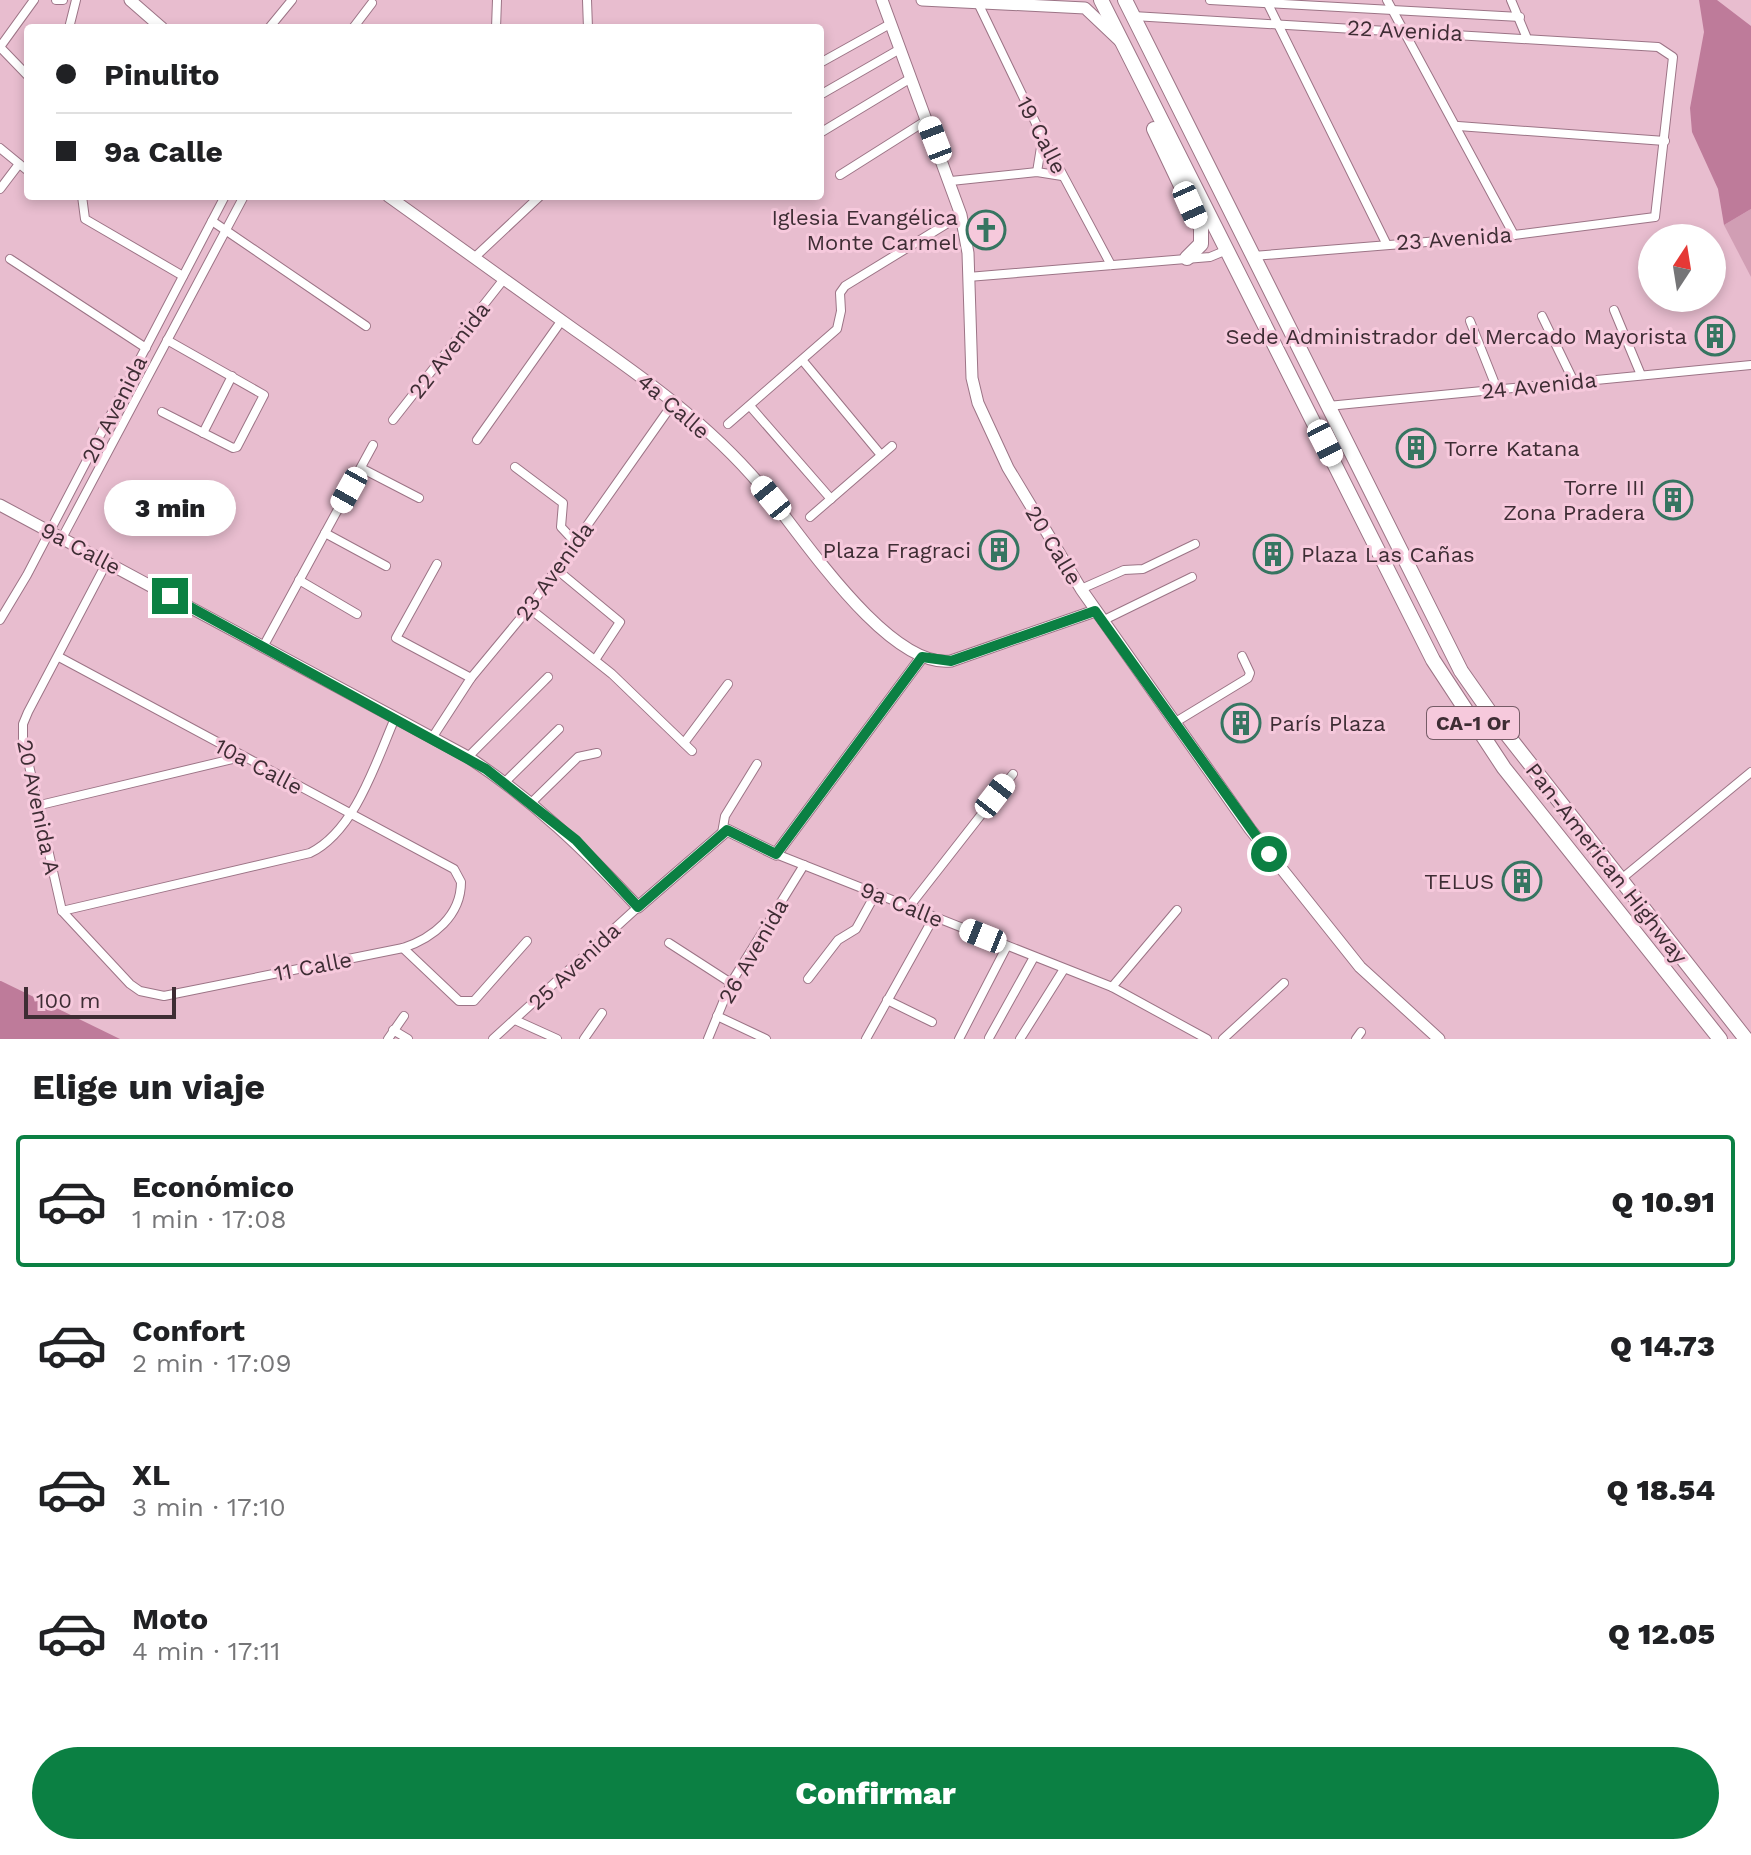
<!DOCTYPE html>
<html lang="es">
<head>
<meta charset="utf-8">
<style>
  :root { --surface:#fff; --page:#f6f6f6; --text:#202124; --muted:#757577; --line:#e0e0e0; --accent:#0b8043 }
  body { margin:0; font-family:"Work Sans",sans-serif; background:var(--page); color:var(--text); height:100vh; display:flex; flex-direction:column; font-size:30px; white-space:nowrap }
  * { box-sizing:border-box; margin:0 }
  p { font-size:26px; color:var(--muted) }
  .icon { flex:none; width:44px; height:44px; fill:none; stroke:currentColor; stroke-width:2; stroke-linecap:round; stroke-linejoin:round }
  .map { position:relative; height:1039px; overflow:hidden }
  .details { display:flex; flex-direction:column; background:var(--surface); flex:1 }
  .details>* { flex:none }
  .hud { position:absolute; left:24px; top:24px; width:800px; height:176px; border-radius:8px; box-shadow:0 4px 12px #0003; display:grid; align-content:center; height:176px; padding:0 32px; background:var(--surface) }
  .needle { width:52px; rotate:12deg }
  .controls { position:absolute; left:1638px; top:224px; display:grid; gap:16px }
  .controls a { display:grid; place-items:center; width:88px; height:88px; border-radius:50%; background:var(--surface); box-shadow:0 4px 12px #0003; font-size:40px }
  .scale { position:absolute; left:24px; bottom:20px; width:152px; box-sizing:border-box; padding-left:8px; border:4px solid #3e2d34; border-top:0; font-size:22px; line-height:28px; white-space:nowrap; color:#3e2d34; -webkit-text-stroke:6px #f6c9dc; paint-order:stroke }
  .end { position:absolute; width:36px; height:36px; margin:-18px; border:10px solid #0b8043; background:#fff; box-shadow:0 0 0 4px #fff }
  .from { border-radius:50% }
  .bubble { position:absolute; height:56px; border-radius:28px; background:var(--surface); box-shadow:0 4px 12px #0003; font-size:26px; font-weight:800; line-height:56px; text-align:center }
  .car { position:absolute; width:24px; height:48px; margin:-24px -12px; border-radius:10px; box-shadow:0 0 6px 2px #0007; background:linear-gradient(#fff 24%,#345 0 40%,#fff 0 76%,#345 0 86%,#fff 0) }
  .hud b { display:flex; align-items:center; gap:28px; height:76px; font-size:30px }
  .hud b+b { border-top:2px solid var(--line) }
  .hud i { width:20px; height:20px; background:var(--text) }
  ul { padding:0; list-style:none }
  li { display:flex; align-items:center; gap:24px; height:132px; margin:0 16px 12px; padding:0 16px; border:4px solid transparent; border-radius:8px }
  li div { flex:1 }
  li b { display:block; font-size:30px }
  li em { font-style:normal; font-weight:800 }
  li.selected { border-color:var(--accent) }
  li>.icon { width:72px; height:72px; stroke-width:1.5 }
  h2 { padding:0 32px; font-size:36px; line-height:96px }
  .cta { display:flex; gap:16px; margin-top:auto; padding:16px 32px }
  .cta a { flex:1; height:92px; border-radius:48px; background:var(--accent); color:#fff; font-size:32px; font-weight:800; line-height:92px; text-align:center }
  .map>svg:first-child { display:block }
  .green { fill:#d19eb4 }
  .forest { fill:#be7b9a }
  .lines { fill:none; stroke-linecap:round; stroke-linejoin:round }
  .street-casing { stroke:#9c7486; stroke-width:10 }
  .secondary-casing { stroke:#9c7486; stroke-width:13 }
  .highway-casing { stroke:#9c7486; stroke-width:16 }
  .street { stroke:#fff; stroke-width:8 }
  .secondary { stroke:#fff; stroke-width:11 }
  .highway { stroke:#fff; stroke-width:14 }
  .route { stroke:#0b8043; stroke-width:10 }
  .labels { text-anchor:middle; stroke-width:6; stroke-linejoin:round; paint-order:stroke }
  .shield { fill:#f6c9dc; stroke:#755c66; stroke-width:2 }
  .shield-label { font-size:20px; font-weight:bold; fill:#3e2d34 }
  .street-label { font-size:22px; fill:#3e2d34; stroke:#f6c9dc }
  .poi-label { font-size:22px; fill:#3e2d34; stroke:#f6c9dc; text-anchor:end }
</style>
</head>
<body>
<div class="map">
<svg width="1751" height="1039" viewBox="0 0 1751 1039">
  <rect width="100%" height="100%" fill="#e8bdcf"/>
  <path class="green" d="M1751 209V277L1724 225Z"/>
  <g class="forest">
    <path d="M1699 0H1717L1751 26V209L1724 225 1718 189 1692 132 1690 108 1704 32Z"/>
    <path d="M0 981H1L120 1039H0Z"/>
  </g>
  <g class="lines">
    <g class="street-casing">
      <g id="street">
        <path d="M56 0H63"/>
        <path d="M587 0 588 28"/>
        <path d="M1210 0 1520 17"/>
        <path d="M1266 0 1386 243"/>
        <path d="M1387 0 1514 235"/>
        <path d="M1511 0 1526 36"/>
        <path d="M978 3 1042 136 1111 265"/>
        <path d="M1133 16 1658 47 1673 57 1655 217 1514 235 1253 256"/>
        <path d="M69 28 76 0"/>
        <path d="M269 28 292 0"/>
        <path d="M353 28 372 3"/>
        <path d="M496 28 497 0"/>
        <path d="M820 63 890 24"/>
        <path d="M28 76 0 47 34 0"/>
        <path d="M820 95 900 49"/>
        <path d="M1458 126 1665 141"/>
        <path d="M820 133 911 78"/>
        <path d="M0 148 28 171"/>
        <path d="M1037 172 1042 141"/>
        <path d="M840 175 927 120"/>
        <path d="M951 181 1037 172 1062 176"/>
        <path d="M0 189 19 164"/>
        <path d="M82 196 85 219 183 276"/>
        <path d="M212 221 366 326"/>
        <path d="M474 258 540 196"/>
        <path d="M10 259 146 348"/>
        <path d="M968 277 1210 257 1227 250"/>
        <path d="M1614 310 1641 375"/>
        <path d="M1542 316 1574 382"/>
        <path d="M1470 321 1497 389"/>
        <path d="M803 361 881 455"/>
        <path d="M750 406 831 499"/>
        <path d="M1328 406 1751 365"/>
        <path d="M162 412 233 448 237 447 264 395 167 340"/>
        <path d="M393 420 504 279"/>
        <path d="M728 424 837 329 841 311 840 293 845 286 961 215"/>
        <path d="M203 433 232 376"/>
        <path d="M477 440 562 320"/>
        <path d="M515 467 563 503 561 527 575 542"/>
        <path d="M361 468 419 498"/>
        <path d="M810 517 892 446"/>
        <path d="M325 533 386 566"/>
        <path d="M62 538 244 196"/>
        <path d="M437 564 396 638 471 678"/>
        <path d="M556 569 620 622 595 660"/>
        <path d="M299 580 357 614"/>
        <path d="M1081 589 1124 570 1143 569 1195 544"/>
        <path d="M529 608 612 674 692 751"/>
        <path d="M0 620 27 575 225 196"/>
        <path d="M1102 621 1192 577"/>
        <path d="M263 647 373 445"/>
        <path d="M59 657 454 869 461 882C461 916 433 938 403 948L164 996 140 991 130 984 62 911 23 739V724L28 712 107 562"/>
        <path d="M1174 723 1248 678 1250 673 1242 656"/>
        <path d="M432 738 471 678 529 608 674 402"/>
        <path d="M684 743 728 684"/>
        <path d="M468 757 548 677"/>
        <path d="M505 782 559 729"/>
        <path d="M532 802 578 757 597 753"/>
        <path d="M36 806 241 757"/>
        <path d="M722 833 725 816 757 764"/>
        <path d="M776 854 1112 987 1207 1039"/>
        <path d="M1620 880 1751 772"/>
        <path d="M909 907 1013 774"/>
        <path d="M62 911 310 853C355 831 376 762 395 718"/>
        <path d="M669 943 731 983"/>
        <path d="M403 948 459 1001H474L527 941"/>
        <path d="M808 979 838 940 856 929 876 893"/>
        <path d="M1112 987 1177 910"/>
        <path d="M887 1000 932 1022"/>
        <path d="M717 1016 766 1039"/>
        <path d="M515 1020 557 1039"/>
        <path d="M393 1030 408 1039"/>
        <path d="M989 1038 1034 957"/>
        <path d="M388 1039 404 1016"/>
        <path d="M493 1039 638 907"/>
        <path d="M584 1039 602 1013"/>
        <path d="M708 1039 731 983 804 865"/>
        <path d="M866 1039 934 917"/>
        <path d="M959 1039 1007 946"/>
        <path d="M1020 1039 1064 969"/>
        <path d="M1223 1039 1284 983"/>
        <path d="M1356 1039 1361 1032"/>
      </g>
    </g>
    <g class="secondary-casing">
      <g id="secondary">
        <path d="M130 0 162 28"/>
        <path d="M882 0 961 215 968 253 972 378 978 403 1008 468 1081 589 1250 829 1360 967 1439 1039"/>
        <path d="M922 0 1085 8 1122 43"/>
        <path d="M388 196C450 241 513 285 575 330 641 376 709 424 761 486 799 531 887 669 951 661L1095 611"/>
        <path d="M0 505 468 757C533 800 585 850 638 907L727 830 776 854 922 657"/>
      </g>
    </g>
    <g class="highway-casing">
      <g id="highway">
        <path d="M1101 0 1433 660 1504 768 1720 1039"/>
        <path d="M1125 0 1461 671 1494 718 1746 1039"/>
        <path d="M1154 129 1201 228V244L1187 258"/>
      </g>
    </g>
    <use href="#street" class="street"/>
    <use href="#secondary" class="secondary"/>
    <use href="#highway" class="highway"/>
  </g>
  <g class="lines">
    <path class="route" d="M170 596 486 769 576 840 638 907 727 830 776 854 922 657 951 661 1095 611 1269 854"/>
  </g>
  <defs>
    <g id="church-ring" transform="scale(2)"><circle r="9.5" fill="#f6c9dc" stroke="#367561" stroke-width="1.5"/><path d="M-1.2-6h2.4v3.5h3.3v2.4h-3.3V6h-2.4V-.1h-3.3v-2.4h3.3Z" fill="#367561"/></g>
    <g id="building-ring" transform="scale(2)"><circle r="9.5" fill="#f6c9dc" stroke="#367561" stroke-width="1.5"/><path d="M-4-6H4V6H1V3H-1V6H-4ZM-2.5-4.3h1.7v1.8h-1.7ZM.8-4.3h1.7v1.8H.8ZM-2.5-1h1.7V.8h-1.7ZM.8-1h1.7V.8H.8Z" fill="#367561"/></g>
  </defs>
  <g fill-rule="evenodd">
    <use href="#church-ring" x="986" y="230"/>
    <use href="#building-ring" x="1715" y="336"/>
    <use href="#building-ring" x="1416" y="448"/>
    <use href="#building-ring" x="1673" y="500"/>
    <use href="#building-ring" x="999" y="550"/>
    <use href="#building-ring" x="1273" y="554"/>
    <use href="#building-ring" x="1241" y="723"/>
    <use href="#building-ring" x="1522" y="881"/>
  </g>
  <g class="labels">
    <rect class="shield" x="1427" y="707" width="92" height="32" rx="6"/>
    <g class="shield-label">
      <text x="1473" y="730">CA-1 Or</text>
    </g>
    <g class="street-label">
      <text transform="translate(1405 30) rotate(3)" y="8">22 Avenida</text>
      <text transform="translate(1042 135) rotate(63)" y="8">19 Calle</text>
      <text transform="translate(1454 238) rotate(-4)" y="8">23 Avenida</text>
      <text transform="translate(449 350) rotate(-52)" y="8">22 Avenida</text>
      <text transform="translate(1539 385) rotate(-6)" y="8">24 Avenida</text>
      <text transform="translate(674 406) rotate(41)" y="8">4a Calle</text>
      <text transform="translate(114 409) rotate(-63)" y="8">20 Avenida</text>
      <text transform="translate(1054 545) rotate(59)" y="8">20 Calle</text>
      <text transform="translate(81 548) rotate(28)" y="8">9a Calle</text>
      <text transform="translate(554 571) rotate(-54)" y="8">23 Avenida</text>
      <text transform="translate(259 766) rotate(28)" y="8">10a Calle</text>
      <text transform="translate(39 807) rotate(78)" y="8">20 Avenida A</text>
      <text transform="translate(1607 863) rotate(52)" y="8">Pan-American Highway</text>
      <text transform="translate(902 904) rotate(22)" y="8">9a Calle</text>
      <text transform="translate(753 951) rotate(-60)" y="8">26 Avenida</text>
      <text transform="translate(313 966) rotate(-11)" y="8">11 Calle</text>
      <text transform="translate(574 966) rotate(-43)" y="8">25 Avenida</text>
    </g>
    <g class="poi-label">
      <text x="958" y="225">Iglesia Evangélica<tspan x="958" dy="25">Monte Carmel</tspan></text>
      <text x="1687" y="344">Sede Administrador del Mercado Mayorista</text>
      <text x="1444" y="456" text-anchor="start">Torre Katana</text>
      <text x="1645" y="495">Torre III<tspan x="1645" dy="25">Zona Pradera</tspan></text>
      <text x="971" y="558">Plaza Fragraci</text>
      <text x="1301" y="562" text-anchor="start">Plaza Las Cañas</text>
      <text x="1269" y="731" text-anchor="start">París Plaza</text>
      <text x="1494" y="889">TELUS</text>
    </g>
  </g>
</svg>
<div class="controls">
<a><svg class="needle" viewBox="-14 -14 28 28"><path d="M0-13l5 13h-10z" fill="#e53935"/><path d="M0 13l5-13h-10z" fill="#757577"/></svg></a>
</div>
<div class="scale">100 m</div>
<i class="end from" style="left:1269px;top:854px"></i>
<i class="end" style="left:170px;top:596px"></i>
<div class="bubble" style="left:104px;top:480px;width:132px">3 min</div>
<i class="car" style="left:935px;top:140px;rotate:339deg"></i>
<i class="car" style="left:1190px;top:205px;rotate:156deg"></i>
<i class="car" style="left:1325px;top:443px;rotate:153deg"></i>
<i class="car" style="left:349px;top:490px;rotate:209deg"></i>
<i class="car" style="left:771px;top:498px;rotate:321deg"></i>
<i class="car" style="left:995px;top:796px;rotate:38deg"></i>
<i class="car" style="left:983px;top:936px;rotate:292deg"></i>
<div class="hud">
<b><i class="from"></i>Pinulito</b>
<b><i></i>9a Calle</b>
</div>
</div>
<section class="details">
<h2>Elige un viaje</h2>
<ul>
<li class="selected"><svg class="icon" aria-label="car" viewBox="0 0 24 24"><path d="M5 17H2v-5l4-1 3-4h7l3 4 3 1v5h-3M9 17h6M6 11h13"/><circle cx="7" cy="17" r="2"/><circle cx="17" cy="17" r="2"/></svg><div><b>Económico</b><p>1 min · 17:08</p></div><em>Q 10.91</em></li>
<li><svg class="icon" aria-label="car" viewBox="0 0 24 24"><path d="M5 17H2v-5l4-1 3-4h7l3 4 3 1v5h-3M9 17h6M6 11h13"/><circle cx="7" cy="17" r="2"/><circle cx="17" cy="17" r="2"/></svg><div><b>Confort</b><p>2 min · 17:09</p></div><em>Q 14.73</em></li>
<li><svg class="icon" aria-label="car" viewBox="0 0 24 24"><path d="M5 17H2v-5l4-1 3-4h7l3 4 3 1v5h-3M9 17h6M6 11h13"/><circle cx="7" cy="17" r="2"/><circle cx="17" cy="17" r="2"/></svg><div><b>XL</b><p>3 min · 17:10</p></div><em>Q 18.54</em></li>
<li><svg class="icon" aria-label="car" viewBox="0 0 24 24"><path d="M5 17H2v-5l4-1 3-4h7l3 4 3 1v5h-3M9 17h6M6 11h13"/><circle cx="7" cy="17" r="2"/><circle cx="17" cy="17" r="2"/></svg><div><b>Moto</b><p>4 min · 17:11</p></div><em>Q 12.05</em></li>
</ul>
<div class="cta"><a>Confirmar</a></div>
</section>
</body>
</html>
